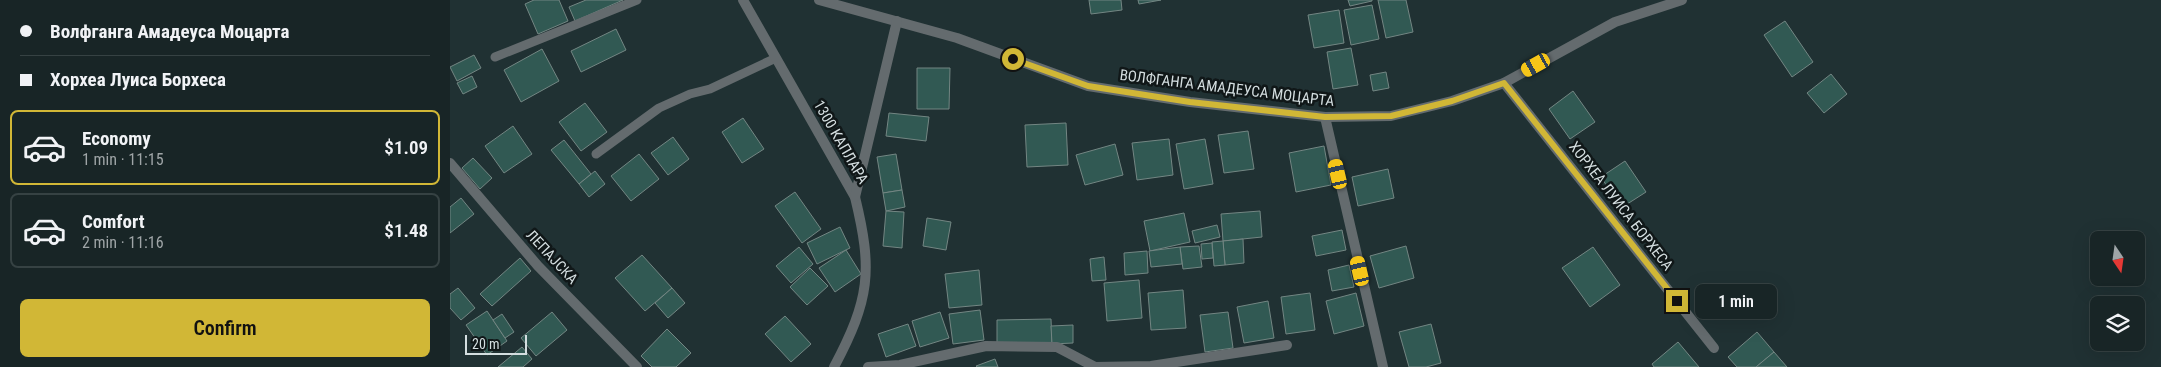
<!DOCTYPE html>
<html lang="en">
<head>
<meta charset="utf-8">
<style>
  :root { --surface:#182526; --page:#212d2e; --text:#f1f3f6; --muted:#9fa5a7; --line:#364243; --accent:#d1b736 }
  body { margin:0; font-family:"Roboto Condensed",sans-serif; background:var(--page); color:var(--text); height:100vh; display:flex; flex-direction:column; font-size:19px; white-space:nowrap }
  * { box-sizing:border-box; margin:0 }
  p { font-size:16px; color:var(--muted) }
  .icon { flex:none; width:28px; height:28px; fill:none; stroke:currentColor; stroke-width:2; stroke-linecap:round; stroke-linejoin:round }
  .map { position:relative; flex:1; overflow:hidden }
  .sheet { display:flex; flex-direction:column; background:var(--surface); width:450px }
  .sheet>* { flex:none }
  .top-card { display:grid; align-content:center; height:110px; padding:0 20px; background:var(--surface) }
  .needle { width:32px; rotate:167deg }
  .tools { position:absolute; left:1640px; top:231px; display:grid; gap:10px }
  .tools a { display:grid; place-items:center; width:55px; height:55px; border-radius:8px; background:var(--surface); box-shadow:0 5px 20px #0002,0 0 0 1px var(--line); font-size:25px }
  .scale { position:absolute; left:15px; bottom:12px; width:62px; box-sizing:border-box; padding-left:5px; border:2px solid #d4dee0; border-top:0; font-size:14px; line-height:18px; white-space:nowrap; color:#d4dee0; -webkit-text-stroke:4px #101718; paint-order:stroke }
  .end { position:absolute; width:22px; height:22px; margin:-11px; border:6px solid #d1b736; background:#111; box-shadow:0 0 0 2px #111 }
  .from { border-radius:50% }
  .bubble { position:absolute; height:35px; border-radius:8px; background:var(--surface); box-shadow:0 5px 20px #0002,0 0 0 1px var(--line); font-size:16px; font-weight:600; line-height:35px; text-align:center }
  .car { position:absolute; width:15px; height:30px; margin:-15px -8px; border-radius:6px; box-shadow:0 0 4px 1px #0007; background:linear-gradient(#f5c518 24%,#345 0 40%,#f5c518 0 76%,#345 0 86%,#f5c518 0) }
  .top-card b { display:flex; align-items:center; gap:18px; height:48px; font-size:19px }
  .top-card b+b { border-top:1px solid var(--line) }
  .top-card i { width:12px; height:12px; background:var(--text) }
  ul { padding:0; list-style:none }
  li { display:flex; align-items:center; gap:15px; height:75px; margin:0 10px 8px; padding:0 10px; border:2px solid var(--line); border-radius:8px }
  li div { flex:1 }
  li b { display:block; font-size:19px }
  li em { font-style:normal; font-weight:600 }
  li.current { border-color:var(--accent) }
  li>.icon { width:45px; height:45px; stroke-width:1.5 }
  .primary-button { display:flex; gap:10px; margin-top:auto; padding:10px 20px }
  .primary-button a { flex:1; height:58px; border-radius:8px; background:var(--accent); color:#111; font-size:20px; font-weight:600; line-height:58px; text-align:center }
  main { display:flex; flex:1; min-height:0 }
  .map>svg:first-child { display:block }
  .building { fill:#315953; stroke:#738683 }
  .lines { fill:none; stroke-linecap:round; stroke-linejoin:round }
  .lane { stroke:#646b6e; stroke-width:9 }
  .street { stroke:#646b6e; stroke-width:10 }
  .route { stroke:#d1b736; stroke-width:6 }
  .labels { text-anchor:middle; stroke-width:5; stroke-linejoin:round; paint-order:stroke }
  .street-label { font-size:15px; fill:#d4dee0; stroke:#101718 }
</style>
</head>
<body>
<main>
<section class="sheet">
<div class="top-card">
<b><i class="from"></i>Волфганга Амадеуса Моцарта</b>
<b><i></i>Хорхеа Луиса Борхеса</b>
</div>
<ul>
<li class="current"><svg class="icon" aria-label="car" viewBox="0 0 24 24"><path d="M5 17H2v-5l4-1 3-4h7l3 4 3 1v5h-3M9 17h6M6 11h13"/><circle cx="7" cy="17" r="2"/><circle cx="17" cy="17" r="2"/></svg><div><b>Economy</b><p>1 min · 11:15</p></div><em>$1.09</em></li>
<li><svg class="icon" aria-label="car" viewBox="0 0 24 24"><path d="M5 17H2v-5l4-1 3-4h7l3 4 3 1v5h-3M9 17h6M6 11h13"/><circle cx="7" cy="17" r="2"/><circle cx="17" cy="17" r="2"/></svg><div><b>Comfort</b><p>2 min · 11:16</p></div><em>$1.48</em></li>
</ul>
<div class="primary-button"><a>Confirm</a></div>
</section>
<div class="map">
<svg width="1711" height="367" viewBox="0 0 1711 367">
  <rect width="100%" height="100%" fill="#203133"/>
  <g class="building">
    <path d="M84 0H109L118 21 88 34 75 4Z"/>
    <path d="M136 0H173L125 21 119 7Z"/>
    <path d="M639 0H671L672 10 641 14Z"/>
    <path d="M688 0H711L689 4Z"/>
    <path d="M898 0H922V1L900 6Z"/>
    <path d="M928 0H956L963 32 936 38Z"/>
    <path d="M922 5 929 39 901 45 894 10Z"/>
    <path d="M889 10 894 43 864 48 858 15Z"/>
    <path d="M1335 21 1363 62 1342 77 1314 35Z"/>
    <path d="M166 29 176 50 131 72 121 51Z"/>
    <path d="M901 48 908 85 883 89 877 52Z"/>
    <path d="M92 49 109 81 71 102 54 70Z"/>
    <path d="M24 55 31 68 7 81 0 67Z"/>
    <path d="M467 68H500L499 109H467Z"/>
    <path d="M936 72 939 88 923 91 920 75Z"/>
    <path d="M1381 74 1397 94 1374 113 1357 93Z"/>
    <path d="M22 76 27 87 13 94 7 83Z"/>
    <path d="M1123 91 1145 122 1120 139 1099 109Z"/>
    <path d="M135 103 157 132 131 151 109 122Z"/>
    <path d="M439 113 479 117 476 141 436 136Z"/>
    <path d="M293 118 314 149 292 163 272 132Z"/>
    <path d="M616 123 618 165 577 167 575 125Z"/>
    <path d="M63 126 82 154 54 173 35 146Z"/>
    <path d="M798 131 804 169 774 173 768 135Z"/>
    <path d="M223 137 239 159 218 175 201 153Z"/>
    <path d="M719 139 723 175 687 180 682 143Z"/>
    <path d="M755 139 763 184 734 189 726 144Z"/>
    <path d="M114 140 141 174 129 184 101 150Z"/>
    <path d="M665 144 673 175 635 185 626 155Z"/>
    <path d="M874 146 881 185 846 192 839 153Z"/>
    <path d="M189 154 209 179 181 201 161 176Z"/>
    <path d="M446 154 452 190 433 193 427 157Z"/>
    <path d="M23 158 42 178 30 189 12 168Z"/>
    <path d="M1175 161 1196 192 1171 208 1151 177Z"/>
    <path d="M938 169 944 198 908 206 902 177Z"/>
    <path d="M145 171 155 184 139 197 129 184Z"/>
    <path d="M452 190 455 207 436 211 433 193Z"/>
    <path d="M345 192 371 229 352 243 325 206Z"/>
    <path d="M11 198 24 214 0 233V207Z"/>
    <path d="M436 211 454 212 452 248 433 246Z"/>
    <path d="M810 211 812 237 773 241 771 214Z"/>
    <path d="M734 213 740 242 700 251 694 221Z"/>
    <path d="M477 218 501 222 496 250 473 246Z"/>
    <path d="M767 225 770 237 745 243 742 231Z"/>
    <path d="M390 227 400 248 367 264 357 243Z"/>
    <path d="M892 230 896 250 866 256 862 236Z"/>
    <path d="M793 239 794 263 775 265 773 241Z"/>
    <path d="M773 241 775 265 764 266 762 242Z"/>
    <path d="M762 243 763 258 752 259 751 244Z"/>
    <path d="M749 246 752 267 733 269 730 247Z"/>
    <path d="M956 246 964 278 929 288 920 256Z"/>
    <path d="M349 247 363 264 341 283 326 266Z"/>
    <path d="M730 247 732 264 701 267 699 251Z"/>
    <path d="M1143 247 1170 285 1140 307 1112 268Z"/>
    <path d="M396 250 411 274 385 292 369 268Z"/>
    <path d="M697 251 698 273 675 275 674 253Z"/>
    <path d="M192 255 222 288 195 311 165 278Z"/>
    <path d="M654 257 656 280 642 281 640 259Z"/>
    <path d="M70 258 81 271 42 306 30 294Z"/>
    <path d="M899 265 904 287 882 291 878 270Z"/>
    <path d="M360 268 378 286 357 305 340 287Z"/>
    <path d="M529 270 532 305 499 308 495 274Z"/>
    <path d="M689 280 692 318 657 321 654 283Z"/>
    <path d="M8 288 25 308 11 320 0 308V294Z"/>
    <path d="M222 288 235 303 218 318 205 303Z"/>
    <path d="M733 290 736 328 701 330 698 293Z"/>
    <path d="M860 293 865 330 836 334 831 297Z"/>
    <path d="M906 293 914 326 884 334 876 301Z"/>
    <path d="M818 301 824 338 794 343 787 307Z"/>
    <path d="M530 310 534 340 503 344 499 314Z"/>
    <path d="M37 311 57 341 37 355 16 325Z"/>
    <path d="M102 312 117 330 86 356 71 338Z"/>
    <path d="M490 312 499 338 470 347 462 321Z"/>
    <path d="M778 312 783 348 755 352 750 315Z"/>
    <path d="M52 314 64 332 55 338 43 320Z"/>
    <path d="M335 316 361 344 341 362 315 334Z"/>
    <path d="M601 319 602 344 547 345V320Z"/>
    <path d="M458 324 466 346 436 357 428 334Z"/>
    <path d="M981 324 991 363 976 367H959L949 332Z"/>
    <path d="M623 325V343L602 344 601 326Z"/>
    <path d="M217 329 241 353 226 367H202L191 356Z"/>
    <path d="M1307 332 1324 352 1306 367H1287L1278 357Z"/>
    <path d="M1228 342 1249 367H1204L1202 364Z"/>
    <path d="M72 347 82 359 73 367H48Z"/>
    <path d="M1324 352 1337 367H1306Z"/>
    <path d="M545 359 548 367H527L526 366Z"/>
  </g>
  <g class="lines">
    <g class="lane">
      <path d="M45 57 187 0"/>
      <path d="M146 154 209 108 240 94 260 89 326 58"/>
    </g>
    <g class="street">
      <path d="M293 0 405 197C423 271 420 299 384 367"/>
      <path d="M369 0 507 38 638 86 740 102 875 117 941 116 1002 101 1054 83 1165 22 1232 0"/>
      <path d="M1054 83 1264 348"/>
      <path d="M875 117 933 367"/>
      <path d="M0 163 88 266 187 367"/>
      <path d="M405 197 447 21"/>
      <path d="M418 367 450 365 536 346 607 347 645 367 701 366 837 345"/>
    </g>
  </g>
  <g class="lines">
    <path class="route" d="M563 59 638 86 740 102 875 117 941 116 1002 101 1054 83 1227 301"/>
  </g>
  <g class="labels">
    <g class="street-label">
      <text transform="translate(777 88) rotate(7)" y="5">ВОЛФГАНГА АМАДЕУСА МОЦАРТА</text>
      <text transform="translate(391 142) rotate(60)" y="5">1300 КАПЛАРА</text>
      <text transform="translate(1171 206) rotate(52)" y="5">ХОРХЕА ЛУИСА БОРХЕСА</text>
      <text transform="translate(102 257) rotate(47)" y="5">ЛЕПАЈСКА</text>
    </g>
  </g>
</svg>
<div class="tools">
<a><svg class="needle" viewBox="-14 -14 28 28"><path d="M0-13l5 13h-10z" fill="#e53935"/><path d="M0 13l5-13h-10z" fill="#9fa5a7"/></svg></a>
<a><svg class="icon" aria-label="layers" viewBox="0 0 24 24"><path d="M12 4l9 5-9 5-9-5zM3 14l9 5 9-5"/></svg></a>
</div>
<div class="scale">20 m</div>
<i class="end from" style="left:563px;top:59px"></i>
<i class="end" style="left:1227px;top:301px"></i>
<div class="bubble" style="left:1245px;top:284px;width:82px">1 min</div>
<i class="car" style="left:1086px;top:65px;rotate:241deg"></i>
<i class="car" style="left:888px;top:174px;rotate:347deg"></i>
<i class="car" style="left:910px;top:271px;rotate:347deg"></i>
</div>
</main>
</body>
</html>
